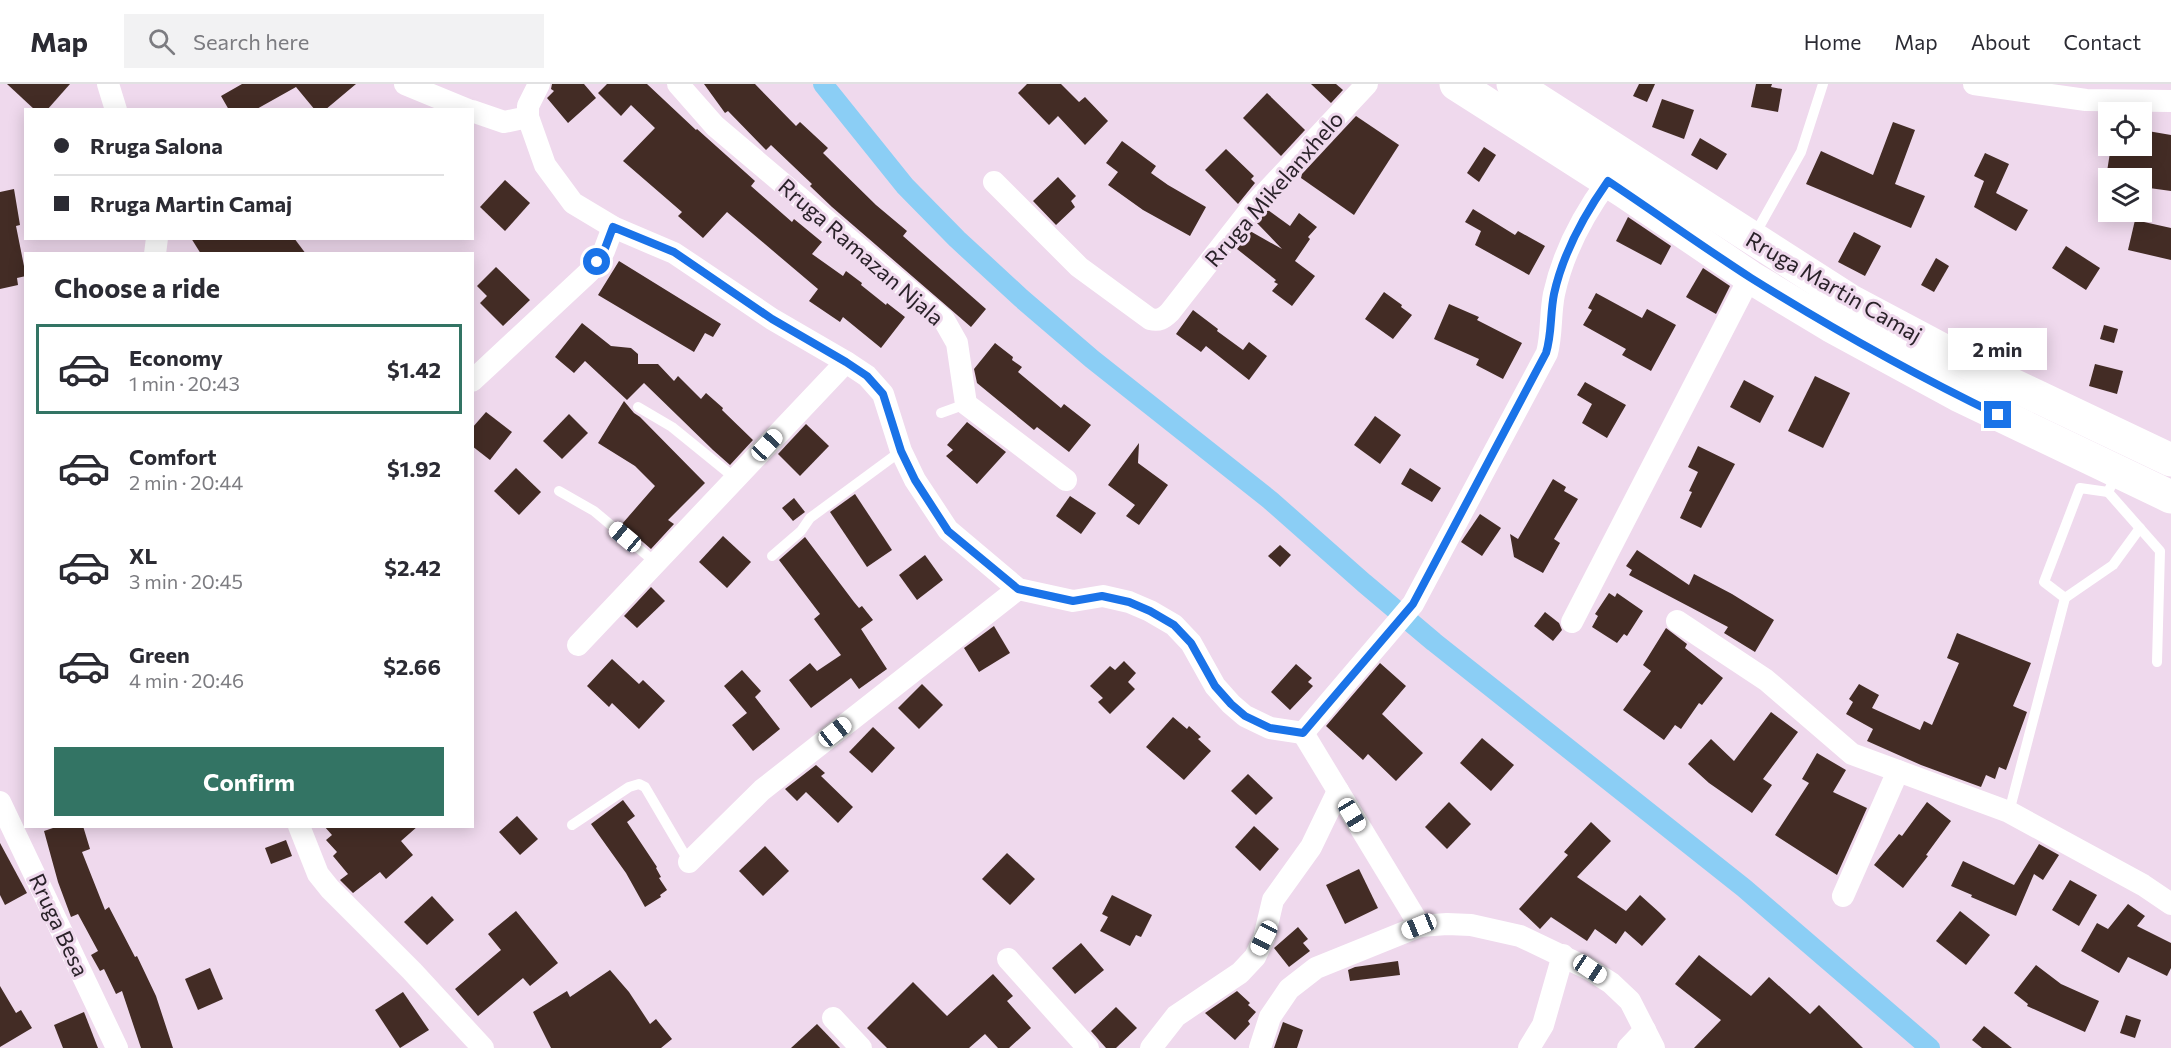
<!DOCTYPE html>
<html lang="en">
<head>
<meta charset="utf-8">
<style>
  :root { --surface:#fff; --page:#f2f2f3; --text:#2b2b33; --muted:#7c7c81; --line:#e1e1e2; --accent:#337464 }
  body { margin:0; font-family:Commissioner,sans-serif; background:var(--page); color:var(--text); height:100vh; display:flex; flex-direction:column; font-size:22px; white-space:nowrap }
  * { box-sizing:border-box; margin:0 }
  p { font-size:20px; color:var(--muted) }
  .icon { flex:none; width:33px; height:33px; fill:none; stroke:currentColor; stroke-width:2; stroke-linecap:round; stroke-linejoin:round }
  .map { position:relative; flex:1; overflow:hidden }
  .drawer { position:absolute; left:24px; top:168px; width:450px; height:576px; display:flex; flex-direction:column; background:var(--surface); border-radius:0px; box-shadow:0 3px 15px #0003 }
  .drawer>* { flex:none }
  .guide { position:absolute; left:24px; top:24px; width:450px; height:132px; border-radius:0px; box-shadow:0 3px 15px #0003; display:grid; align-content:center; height:132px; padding:0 30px; background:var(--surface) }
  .tools { position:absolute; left:2098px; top:18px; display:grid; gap:12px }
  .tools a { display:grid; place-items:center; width:54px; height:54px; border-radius:0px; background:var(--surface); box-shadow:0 3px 15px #0003; font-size:30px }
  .end { position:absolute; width:27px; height:27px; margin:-14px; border:8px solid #1a73e8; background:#fff; box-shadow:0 0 0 3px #fff }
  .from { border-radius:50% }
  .bubble { position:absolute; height:42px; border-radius:0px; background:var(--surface); box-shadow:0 3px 15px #0003; font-size:20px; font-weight:700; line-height:42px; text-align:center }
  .car { position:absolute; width:18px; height:36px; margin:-18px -9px; border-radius:8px; box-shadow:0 0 4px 2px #0007; background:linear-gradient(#fff 24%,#345 0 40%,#fff 0 76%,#345 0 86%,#fff 0) }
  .guide b { display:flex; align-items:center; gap:21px; height:57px; font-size:22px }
  .guide b+b { border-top:2px solid var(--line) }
  .guide i { width:15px; height:15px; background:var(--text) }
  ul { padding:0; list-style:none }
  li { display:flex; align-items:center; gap:18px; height:90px; margin:0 12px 9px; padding:0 18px; border:3px solid transparent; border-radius:0px }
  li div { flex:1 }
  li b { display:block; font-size:22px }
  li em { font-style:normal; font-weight:700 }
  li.active { border-color:var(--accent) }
  li>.icon { width:54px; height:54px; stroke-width:1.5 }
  h2 { padding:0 30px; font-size:27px; line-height:72px }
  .cta { display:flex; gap:12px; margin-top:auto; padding:12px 30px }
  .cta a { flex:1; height:69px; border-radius:0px; background:var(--accent); color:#fff; font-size:24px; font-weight:700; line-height:69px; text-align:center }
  header { display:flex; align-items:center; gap:36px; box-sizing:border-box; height:84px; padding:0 30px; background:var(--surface); border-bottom:2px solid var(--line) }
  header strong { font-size:28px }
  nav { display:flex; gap:33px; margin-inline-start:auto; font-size:21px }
  .search { width:420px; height:54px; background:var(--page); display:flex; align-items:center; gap:15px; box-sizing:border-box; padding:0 21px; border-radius:0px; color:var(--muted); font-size:22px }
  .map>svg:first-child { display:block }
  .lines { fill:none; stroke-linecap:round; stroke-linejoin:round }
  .canal { stroke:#8bcef5; stroke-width:20 }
  .building { fill:#432c25 }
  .lane { stroke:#fff; stroke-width:10 }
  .street { stroke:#fff; stroke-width:22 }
  .highway { stroke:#fff; stroke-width:33 }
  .route { stroke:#1a73e8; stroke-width:8 }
  .labels { text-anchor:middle; stroke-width:6; stroke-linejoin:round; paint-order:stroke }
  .street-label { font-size:22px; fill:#2a2229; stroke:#efd9ed }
</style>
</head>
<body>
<header>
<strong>Map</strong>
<div class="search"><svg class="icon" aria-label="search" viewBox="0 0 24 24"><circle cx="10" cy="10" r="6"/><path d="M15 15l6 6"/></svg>Search here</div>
<nav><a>Home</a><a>Map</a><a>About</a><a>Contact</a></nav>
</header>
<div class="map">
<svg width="2171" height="964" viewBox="0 0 2171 964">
  <rect width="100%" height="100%" fill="#efd9ed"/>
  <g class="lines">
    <path class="canal" d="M823 0 905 102 957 155 1021 214 1092 275 1270 416 1364 499 1434 558 1744 804 1930 964"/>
  </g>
  <g class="building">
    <path d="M7 0H70L47 26H35Z"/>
    <path d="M242 0H356L325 26H315L296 3 255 26H229L221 12Z"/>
    <path d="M552 0H584L596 14 568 39 547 14 554 7 551 5Z"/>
    <path d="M607 0H647L696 46 697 45 755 97 751 102 792 138 794 135 822 158 812 170 843 192 846 187 862 199 861 201 886 221 887 219 905 233 881 264 843 233 840 238 809 217 818 205 727 128 703 154 678 132 682 128 623 77 655 44 631 21 621 32 598 9Z"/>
    <path d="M704 0H755L796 42 800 38 828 64 823 69 876 121 907 147 903 152 986 225 971 243 832 123 810 102 812 100 771 61 766 66 728 27 725 29Z"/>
    <path d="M1027 0H1061L1079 18 1085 13 1108 37 1085 61 1058 32 1049 41 1018 9Z"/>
    <path d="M1311 0H1336L1343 6 1331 19Z"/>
    <path d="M1639 0H1655L1647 18 1633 12Z"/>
    <path d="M1756 0H1772L1771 3 1782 5 1778 28 1751 23Z"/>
    <path d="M1267 9 1305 46 1281 72 1243 34Z"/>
    <path d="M1662 15 1694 26 1684 55 1652 43Z"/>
    <path d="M1356 32 1399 61 1354 131 1301 94 1302 90Z"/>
    <path d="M1893 38 1915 46 1895 100 1925 112 1911 144 1806 100 1821 67 1873 91Z"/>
    <path d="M2142 46 2171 51V107L2142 103V94H2106L2111 62H2142Z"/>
    <path d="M1700 54 1727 70 1717 86 1691 71Z"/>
    <path d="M1122 57 1156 82 1151 89 1168 101 1206 123 1190 152 1143 126 1108 101 1118 88 1106 79Z"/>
    <path d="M1484 63 1496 71 1479 98 1467 89Z"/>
    <path d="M1226 65 1254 92 1251 95 1255 99 1238 120 1205 86Z"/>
    <path d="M1985 69 2009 80 1996 109 2028 126 2016 147 1974 123 1984 97 1974 92Z"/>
    <path d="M1058 93 1076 112 1071 117 1075 123 1056 141 1033 117Z"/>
    <path d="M505 96 530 119 505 147 480 123Z"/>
    <path d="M14 105 20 141 16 142 26 192 17 194 18 201 0 205V108Z"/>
    <path d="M1473 125 1515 151 1518 147 1545 162 1529 191 1475 161 1481 147 1465 138Z"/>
    <path d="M1268 126 1290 142 1299 129 1317 143 1308 153 1310 155 1295 177 1315 192 1292 222 1272 207 1278 200 1274 198 1276 196 1237 165 1250 147 1282 165 1257 139Z"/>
    <path d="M1628 133 1671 162 1661 181 1616 157Z"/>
    <path d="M2135 136 2171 144V176L2128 166Z"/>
    <path d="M1854 148 1881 162 1865 192 1838 178Z"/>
    <path d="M191 154H294L306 170H201Z"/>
    <path d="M2066 162 2100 184 2086 206 2052 184Z"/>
    <path d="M1936 174 1949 182 1934 208 1921 201Z"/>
    <path d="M619 177 721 240 713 253 705 249 694 268 598 211Z"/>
    <path d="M496 183 530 216 503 242 480 219 487 212 477 202Z"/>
    <path d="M1703 184 1730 202 1716 230 1686 213Z"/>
    <path d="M1384 208 1402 221 1401 223 1412 231 1393 255 1365 235Z"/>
    <path d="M1596 209 1642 234 1647 225 1676 241 1651 287 1622 271 1626 265 1583 241 1592 226 1588 224Z"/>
    <path d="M1449 220 1479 233 1477 236 1522 259 1503 295 1476 281 1479 275 1434 255Z"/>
    <path d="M1193 226 1218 245 1217 247 1243 266 1249 258 1267 272 1249 296 1206 262 1201 268 1176 250Z"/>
    <path d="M582 239 611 262 631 264 638 270V280H658L674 297 678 292 701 315 706 309 723 324 722 326 753 356 730 381 713 366 644 299 627 316 585 277 574 289 555 273Z"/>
    <path d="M2104 241 2118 245 2114 259 2100 255Z"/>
    <path d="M995 259 1013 273 1012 276 1022 283 1018 288 1061 324 1064 320 1091 341 1069 368 1037 343 1034 346 977 299 974 285Z"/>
    <path d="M2095 280 2123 287 2117 310 2089 302Z"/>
    <path d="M1815 292 1850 309 1823 364 1788 347Z"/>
    <path d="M1744 296 1774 312 1760 339 1730 323Z"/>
    <path d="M1585 298 1626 321 1607 354 1582 339 1592 320 1577 311Z"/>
    <path d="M624 317 634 329 640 333 705 399 668 436 674 440 651 465 622 440 655 402 635 382 598 359Z"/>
    <path d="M486 328 512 348 490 376 472 362V344Z"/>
    <path d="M569 330 588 349 562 375 543 357Z"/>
    <path d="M1375 332 1401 351 1380 380 1354 361Z"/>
    <path d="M967 338 1006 368 977 400 946 372 953 366 947 361Z"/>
    <path d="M806 340 829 362 800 392 778 370Z"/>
    <path d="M1139 359 1138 379 1168 401 1139 441 1126 432 1135 421 1108 401Z"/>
    <path d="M1698 362 1735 380 1701 444 1680 434 1692 408 1689 407 1698 388 1688 383Z"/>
    <path d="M516 384 541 408 519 431 494 407Z"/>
    <path d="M1410 384 1441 404 1432 418 1401 400Z"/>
    <path d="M1553 395 1566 403 1564 407 1578 415 1554 455 1560 459 1543 489 1514 473 1510 450 1518 455Z"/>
    <path d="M855 410 892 466 867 483 830 428Z"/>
    <path d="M1070 412 1096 429 1081 450 1056 432Z"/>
    <path d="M794 414 805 428 793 437 782 424Z"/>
    <path d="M1480 430 1501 444 1482 472 1461 458Z"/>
    <path d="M723 452 751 478 727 504 699 478Z"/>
    <path d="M805 453 854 518 859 524 862 522 873 536 861 545 887 585 859 605 851 594 811 624 789 596 810 579 817 587 841 571 814 535 820 530 779 476Z"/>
    <path d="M1280 461 1291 471 1280 483 1268 472Z"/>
    <path d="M1637 466 1689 501 1694 490 1732 510 1774 536 1755 568 1724 549 1728 543 1629 491 1632 486 1626 482Z"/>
    <path d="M925 471 943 496 917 516 899 491Z"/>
    <path d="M651 503 665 517 637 544 624 532Z"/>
    <path d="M1609 509 1615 513 1617 509 1643 527 1627 552 1624 550 1617 559 1592 543 1598 532 1595 530Z"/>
    <path d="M1545 528 1559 539 1562 546 1553 557 1534 542Z"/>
    <path d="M994 542 1010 569 979 588 964 564Z"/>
    <path d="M1666 544 1687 560 1685 564 1723 594 1702 621 1699 619 1681 645 1675 641 1664 656 1623 626 1651 587 1643 581Z"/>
    <path d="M1957 549 2031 579 2013 622 2027 628 2006 686 1999 683 1995 695 1986 691 1981 703 1921 681 1867 657 1873 645 1846 630 1853 618 1849 615 1859 600 1879 611 1872 624 1920 646 1924 637 1932 641 1959 579 1947 574Z"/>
    <path d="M612 575 639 600 643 596 665 617 639 645 612 619 609 623 587 602Z"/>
    <path d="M1124 577 1136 589 1128 598 1135 605 1110 630 1098 618 1103 614 1090 602 1110 582 1115 586Z"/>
    <path d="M1380 579 1406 602 1382 630 1423 669 1396 697 1368 670 1363 676 1326 642Z"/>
    <path d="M1296 580 1312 594 1308 598 1313 602 1290 626 1271 608Z"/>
    <path d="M742 586 761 607 755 613 780 645 753 667 732 641 747 629 724 602Z"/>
    <path d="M922 600 943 621 919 645 898 624Z"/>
    <path d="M1771 628 1798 648 1763 695 1772 701 1752 729 1709 699 1688 680 1711 655 1734 677Z"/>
    <path d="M1173 633 1187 645 1189 642 1201 653 1198 655 1211 667 1184 696 1146 663Z"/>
    <path d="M873 643 895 664 872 689 849 668Z"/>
    <path d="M1482 654 1514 681 1491 707 1460 679Z"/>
    <path d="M1817 669 1846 686 1833 708 1867 724 1837 791 1775 751 1809 699 1802 695Z"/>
    <path d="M816 681 825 689 821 692 853 723 838 739 806 708 797 717 785 705Z"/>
    <path d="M1248 690 1273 714 1256 731 1231 707Z"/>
    <path d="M623 716 635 732 627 738 657 783 656 784 661 793 659 794 667 806 660 811 661 813 645 823 626 789 591 740Z"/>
    <path d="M1449 718 1471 740 1447 765 1425 743Z"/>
    <path d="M1927 718 1951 737 1926 771 1928 772 1903 804 1874 781 1899 750 1902 752Z"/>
    <path d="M517 732 538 755 520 771 499 748Z"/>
    <path d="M1591 738 1611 757 1577 793 1626 827 1640 811 1660 829 1666 835 1642 862 1625 847 1616 860 1595 845 1587 857 1551 833 1540 845 1519 825 1568 771 1564 768Z"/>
    <path d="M59 742H83L90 765 82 768 105 826 109 823 135 873 137 872 156 912 173 964H141L122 907 116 910 104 885 100 887 91 871 98 867 78 830 71 833 58 798 44 747Z"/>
    <path d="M324 742H418L401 757 413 771 386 795 380 788 353 809 340 796 348 790 333 772 337 768 326 756 332 751Z"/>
    <path d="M1254 742 1279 765 1260 787 1235 763Z"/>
    <path d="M286 756 292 772 271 780 265 764Z"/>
    <path d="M0 759 27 809 5 821 0 811Z"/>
    <path d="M2039 760 2059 771 2043 796 2034 790 2016 832 1971 813 1972 811 1951 802 1963 777 2014 801Z"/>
    <path d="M765 762 789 787 763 812 739 787Z"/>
    <path d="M1007 769 1035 795 1010 821 982 795Z"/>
    <path d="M1359 785 1378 824 1345 840 1326 801Z"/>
    <path d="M2070 796 2097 811 2079 842 2052 826Z"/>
    <path d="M1112 811 1152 831 1141 853 1136 851 1130 862 1100 847 1108 833 1102 830Z"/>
    <path d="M432 812 454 836 427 861 404 838Z"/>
    <path d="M2128 820 2145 832 2137 842 2171 859V884L2167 892 2128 873 2119 889 2081 867 2097 839 2108 845Z"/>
    <path d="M516 827 558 879 530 902 523 894 478 932 455 905 501 866 488 850Z"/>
    <path d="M1960 827 1990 851 1966 881 1936 857Z"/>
    <path d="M1298 843 1308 855 1303 859 1310 867 1289 883 1274 864Z"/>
    <path d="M1081 859 1104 886 1075 910 1052 884Z"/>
    <path d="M1699 871 1751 912 1769 893 1810 930 1819 921 1863 964H1694L1721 936 1675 900Z"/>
    <path d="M1398 877 1400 891 1350 897 1348 886 1355 883Z"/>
    <path d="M2036 881 2061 900 2099 917 2085 948 2027 922 2028 920 2014 909Z"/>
    <path d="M210 884 223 915 198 926 185 895Z"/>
    <path d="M610 886 629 908 650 940 656 935 672 955 661 964H551L533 928 567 907 570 913Z"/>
    <path d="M993 890 1013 912 1007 917 1031 944 1009 964H998L985 950 969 964H887L867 944 913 898 947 932Z"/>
    <path d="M0 902 16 929 21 926 32 944 0 963Z"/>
    <path d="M1237 907 1250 919 1248 921 1256 928 1248 937 1250 940 1235 956 1205 929Z"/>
    <path d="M403 908 429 946 400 964 375 926Z"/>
    <path d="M1116 923 1137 944 1116 964H1106L1091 947Z"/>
    <path d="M84 928 98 964H63L54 941Z"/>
    <path d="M2126 931 2141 936 2135 954 2120 949Z"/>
    <path d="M1283 938 1303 946 1297 964H1274Z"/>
    <path d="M817 940 840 964H791Z"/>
    <path d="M1984 942 2012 964H1982L1972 956Z"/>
  </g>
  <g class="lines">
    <g class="lane">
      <path d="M1754 152 1801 68 1823 0"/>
      <path d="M638 323 672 343 736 395"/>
      <path d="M941 329 966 320"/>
      <path d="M2111 402 2108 408 2160 467 2157 578"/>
      <path d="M559 407 594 427 656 479"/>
      <path d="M2108 408 2080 404 2044 498 2065 514 2113 481 2140 444"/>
      <path d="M772 472 801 447 810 434 901 367"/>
      <path d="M2009 728 2065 514"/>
      <path d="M572 741 629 703 639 700 645 703 689 778"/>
    </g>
    <g class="street">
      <path d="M108 0 116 26"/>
      <path d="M405 0 468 26"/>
      <path d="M539 0 528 22V33L545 81 573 119 613 143 674 169 772 235 846 278 867 292 883 310 901 367 915 396 948 446 1018 505 1073 517 1103 512 1129 518 1150 527 1174 541 1191 559 1215 602 1231 620 1245 632 1270 644 1303 649"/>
      <path d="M678 0 715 42 944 236 957 259 966 320 1066 396"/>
      <path d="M1974 0 2086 16 2171 17"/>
      <path d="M472 27 504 38 528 33"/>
      <path d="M994 98 1079 183 1150 235C1159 237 1163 235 1170 228L1253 122 1367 0"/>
      <path d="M155 170 157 154"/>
      <path d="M472 297 589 188 604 167 613 143"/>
      <path d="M1677 537 1766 596 1852 670 2009 728 2143 801 2171 820"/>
      <path d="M1572 538 1750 193"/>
      <path d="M578 561 846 278"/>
      <path d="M1303 649 1413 520 1547 269C1552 250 1550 230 1554 210 1563 169 1583 131 1608 97"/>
      <path d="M1303 649 1420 842"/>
      <path d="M0 718 117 964"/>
      <path d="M299 742 318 790 330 805 412 887 483 964"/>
      <path d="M689 778 762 706 1018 505"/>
      <path d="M1843 812 1898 687"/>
      <path d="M1008 875 1088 964"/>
      <path d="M833 934 861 964"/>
      <path d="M1151 964 1176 932 1240 889 1255 873 1264 854 1273 816 1311 763 1338 707"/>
      <path d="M1260 964 1270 933 1289 905 1316 884 1420 842 1447 840 1471 841 1520 852 1589 885 1611 899 1630 917 1654 964"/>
      <path d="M1529 964 1543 941 1563 871"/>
      <path d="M1628 964 1645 946"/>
    </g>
    <g class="highway">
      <path d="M1456 0 1625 108 1750 193 1831 242 1958 311 2171 413"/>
      <path d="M1513 0 1849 216 1975 283 2171 376"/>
    </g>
  </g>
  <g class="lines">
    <path class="route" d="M597 178 604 167 613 143 674 168 772 235 846 278 867 292 883 310 901 367 915 396 948 447 1018 505 1073 517 1102 512 1129 518 1150 527 1174 541 1191 559 1215 602 1231 620 1245 632 1270 644 1303 649 1413 520 1546 269C1552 250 1550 230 1554 210 1563 169 1584 131 1608 97 1656 129 1703 163 1751 194 1831 244 1913 290 1998 331"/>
  </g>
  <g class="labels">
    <g class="street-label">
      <text transform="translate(1274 105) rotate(-49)" y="8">Rruga Mikelanxhelo</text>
      <text transform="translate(861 168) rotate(41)" y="8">Rruga Ramazan Njala</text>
      <text transform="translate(1834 203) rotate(30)" y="8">Rruga Martin Camaj</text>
      <text transform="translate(59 841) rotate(65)" y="8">Rruga Besa</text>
    </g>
  </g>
</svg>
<div class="tools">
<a><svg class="icon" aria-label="locate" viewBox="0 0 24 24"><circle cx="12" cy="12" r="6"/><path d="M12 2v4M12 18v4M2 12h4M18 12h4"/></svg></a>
<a><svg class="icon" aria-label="layers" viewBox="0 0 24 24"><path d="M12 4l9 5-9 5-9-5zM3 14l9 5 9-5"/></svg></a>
</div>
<i class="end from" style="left:597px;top:178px"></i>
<i class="end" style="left:1998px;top:331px"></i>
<div class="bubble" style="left:1948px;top:244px;width:99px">2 min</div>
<i class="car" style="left:767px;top:361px;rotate:43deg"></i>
<i class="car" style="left:625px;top:453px;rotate:310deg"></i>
<i class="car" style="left:835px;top:648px;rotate:52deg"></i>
<i class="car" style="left:1352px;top:731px;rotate:149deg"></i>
<i class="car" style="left:1419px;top:842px;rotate:248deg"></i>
<i class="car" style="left:1264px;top:854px;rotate:207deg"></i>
<i class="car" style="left:1590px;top:885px;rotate:124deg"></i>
<div class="guide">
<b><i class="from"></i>Rruga Salona</b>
<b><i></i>Rruga Martin Camaj</b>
</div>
<section class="drawer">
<h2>Choose a ride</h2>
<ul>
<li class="active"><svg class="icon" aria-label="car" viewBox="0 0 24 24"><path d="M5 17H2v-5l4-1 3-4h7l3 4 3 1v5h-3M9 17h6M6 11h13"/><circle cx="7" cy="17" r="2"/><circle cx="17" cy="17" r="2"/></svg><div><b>Economy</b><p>1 min · 20:43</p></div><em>$1.42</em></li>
<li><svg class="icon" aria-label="car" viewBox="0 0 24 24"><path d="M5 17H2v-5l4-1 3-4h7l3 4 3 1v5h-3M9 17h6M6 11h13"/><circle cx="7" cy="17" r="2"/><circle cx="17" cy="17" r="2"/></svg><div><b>Comfort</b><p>2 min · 20:44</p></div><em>$1.92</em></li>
<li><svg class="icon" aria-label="car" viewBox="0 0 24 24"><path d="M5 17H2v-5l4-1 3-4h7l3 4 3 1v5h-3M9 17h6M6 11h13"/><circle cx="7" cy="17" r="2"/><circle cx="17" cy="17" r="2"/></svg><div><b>XL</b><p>3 min · 20:45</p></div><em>$2.42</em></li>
<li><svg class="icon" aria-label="car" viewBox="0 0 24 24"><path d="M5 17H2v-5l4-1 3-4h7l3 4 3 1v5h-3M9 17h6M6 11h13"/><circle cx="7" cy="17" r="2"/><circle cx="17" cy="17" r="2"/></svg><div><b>Green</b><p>4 min · 20:46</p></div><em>$2.66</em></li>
</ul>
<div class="cta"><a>Confirm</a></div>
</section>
</div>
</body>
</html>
